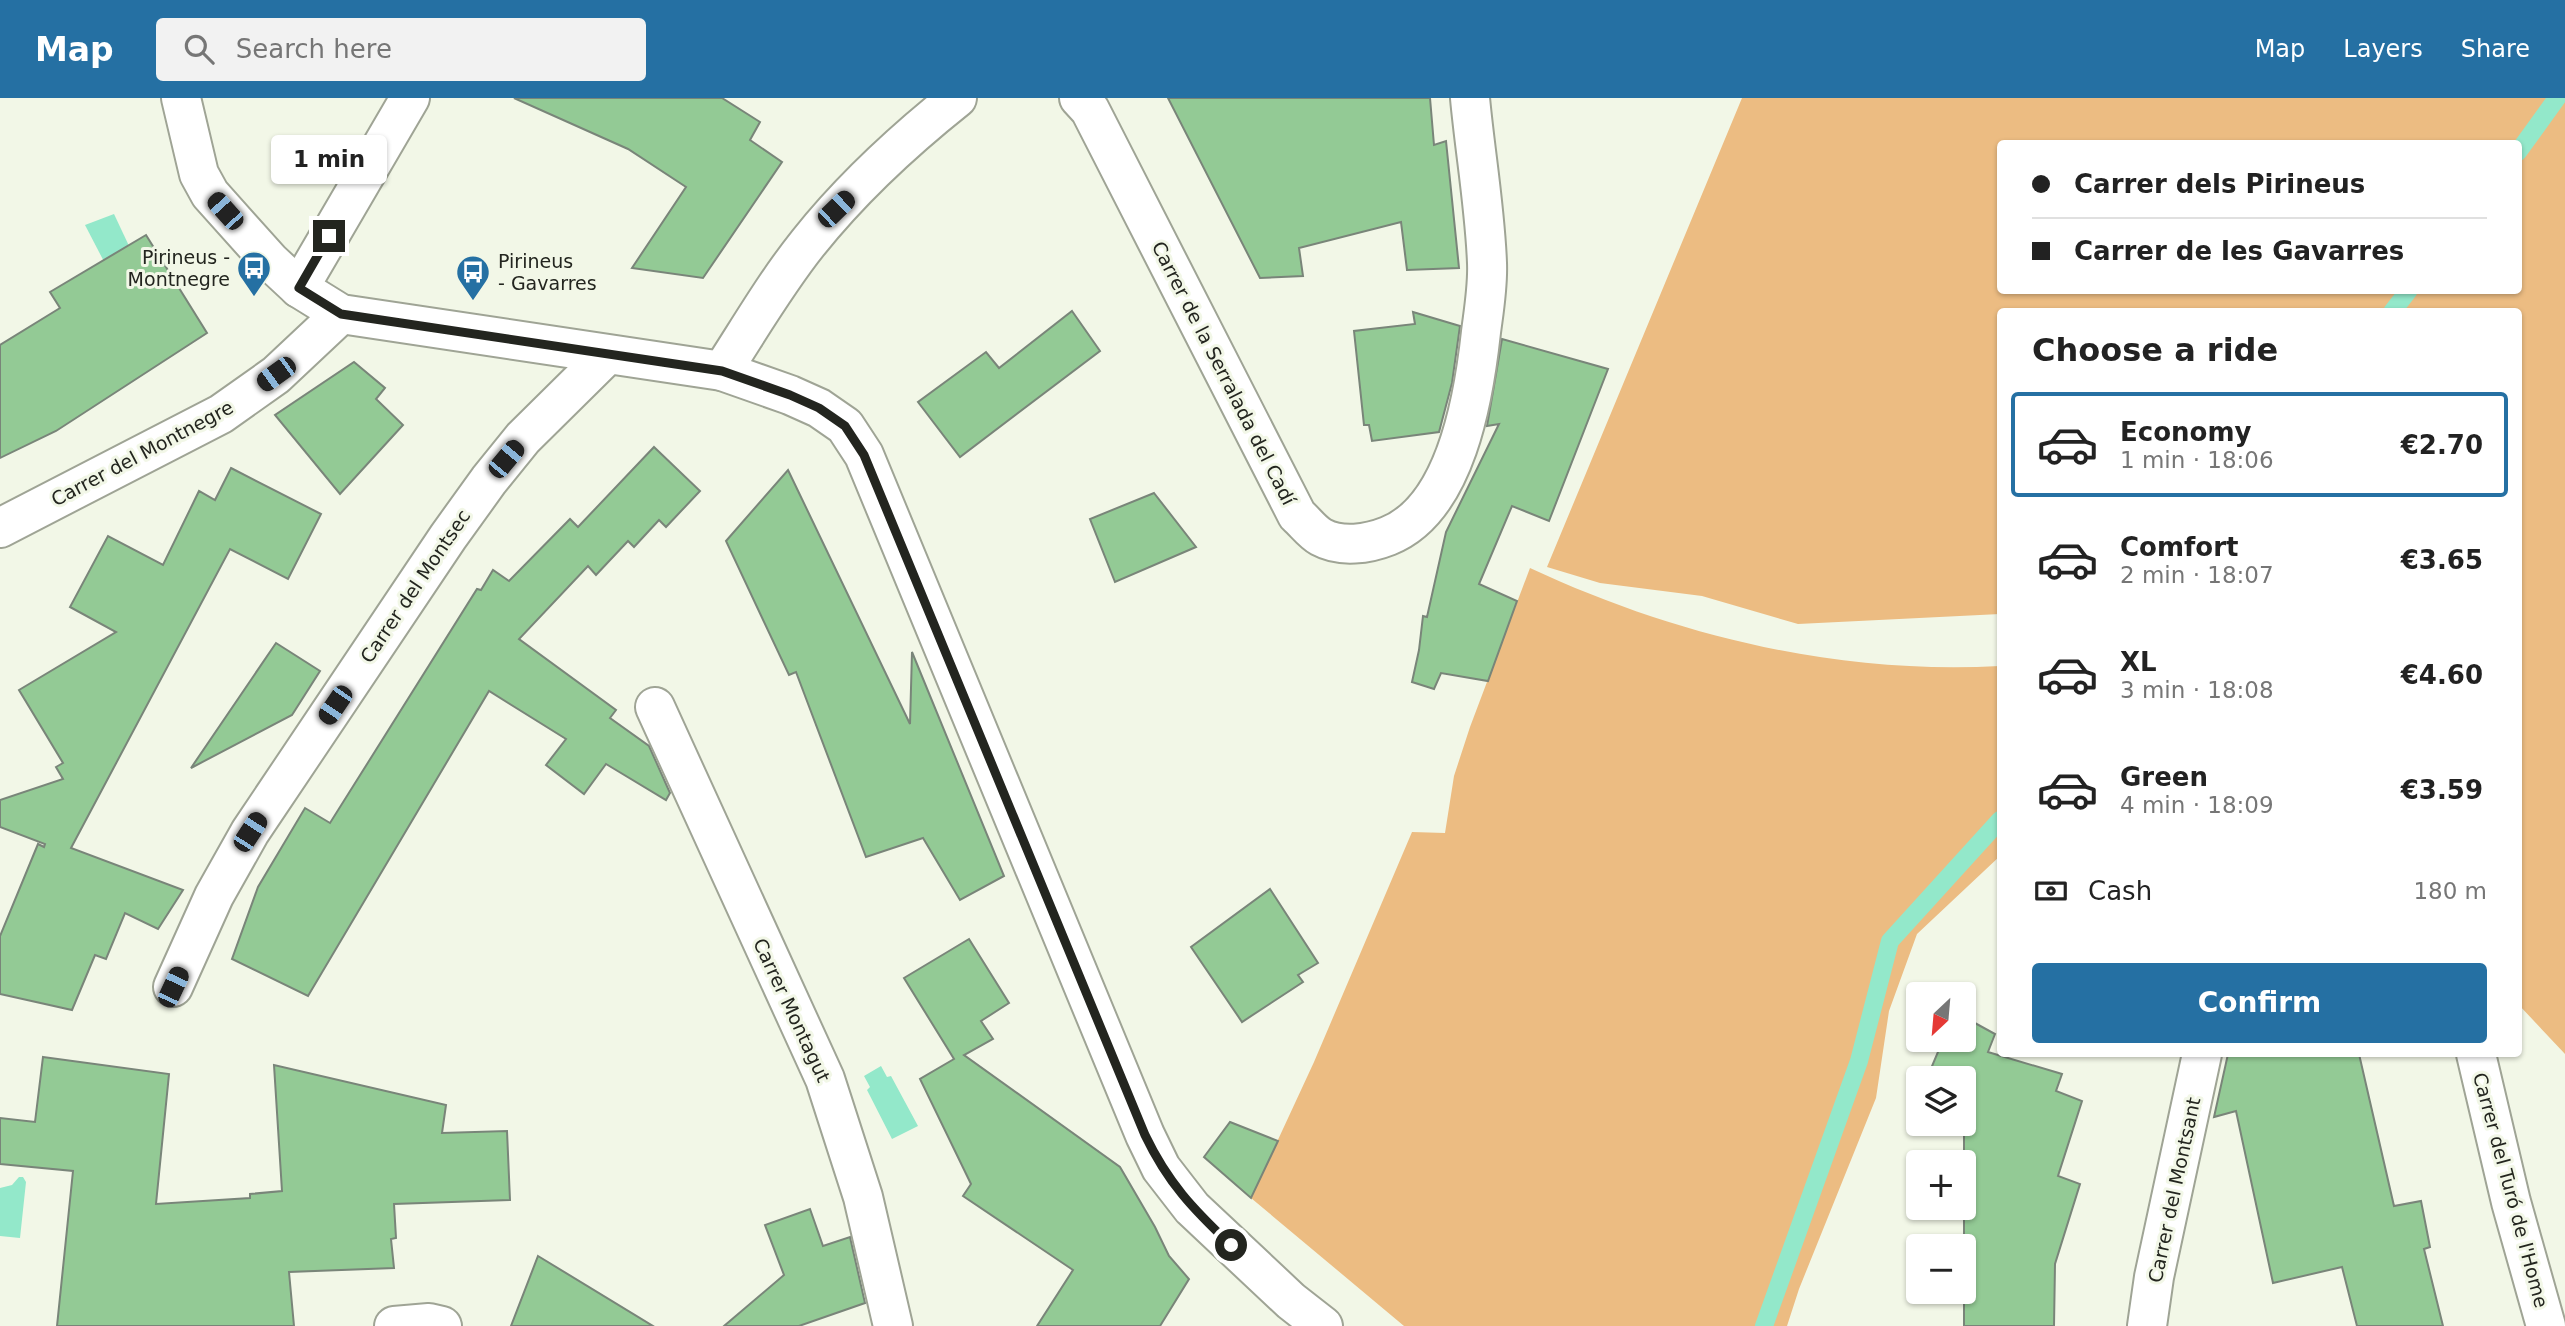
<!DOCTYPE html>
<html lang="en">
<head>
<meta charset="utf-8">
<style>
  :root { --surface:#fff; --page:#f2f2f2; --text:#222; --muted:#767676; --line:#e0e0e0; --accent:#2570a3 }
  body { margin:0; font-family:"DejaVu Sans",sans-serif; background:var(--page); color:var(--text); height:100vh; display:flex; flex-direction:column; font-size:26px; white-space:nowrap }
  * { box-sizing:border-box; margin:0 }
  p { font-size:23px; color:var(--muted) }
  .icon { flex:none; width:38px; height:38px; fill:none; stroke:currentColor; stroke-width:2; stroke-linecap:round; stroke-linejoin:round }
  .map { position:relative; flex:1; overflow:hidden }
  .drawer { position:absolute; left:1997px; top:210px; width:525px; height:749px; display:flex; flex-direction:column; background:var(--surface); border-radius:7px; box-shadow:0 2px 5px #0004 }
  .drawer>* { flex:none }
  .banner { position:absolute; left:1997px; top:42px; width:525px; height:154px; border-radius:7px; box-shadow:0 2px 5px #0004; display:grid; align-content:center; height:154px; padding:0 35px; background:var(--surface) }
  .needle { width:46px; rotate:206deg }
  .tools { position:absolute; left:1906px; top:884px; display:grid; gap:14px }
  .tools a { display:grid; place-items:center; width:70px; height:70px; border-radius:7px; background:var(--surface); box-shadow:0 2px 5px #0004; font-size:35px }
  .end { position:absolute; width:32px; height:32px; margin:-16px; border:9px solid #23251f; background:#fff; box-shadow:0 0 0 4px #fff }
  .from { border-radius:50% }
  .bubble { position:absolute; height:49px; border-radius:7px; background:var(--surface); box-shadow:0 2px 5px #0004; font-size:23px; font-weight:600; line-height:49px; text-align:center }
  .car { position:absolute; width:21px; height:42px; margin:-21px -10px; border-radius:9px; box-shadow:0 0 5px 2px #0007; background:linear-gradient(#222 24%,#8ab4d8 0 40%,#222 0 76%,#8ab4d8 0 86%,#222 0) }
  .banner b { display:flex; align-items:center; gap:24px; height:66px; font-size:26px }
  .banner b+b { border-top:2px solid var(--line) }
  .banner i { width:18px; height:18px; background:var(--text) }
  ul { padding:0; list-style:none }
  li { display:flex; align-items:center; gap:21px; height:105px; margin:0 14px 10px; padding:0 21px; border:4px solid transparent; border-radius:7px }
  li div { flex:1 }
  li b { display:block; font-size:26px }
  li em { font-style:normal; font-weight:600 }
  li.on { border-color:var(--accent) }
  li>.icon { width:63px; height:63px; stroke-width:1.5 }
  h2 { padding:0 35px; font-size:32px; line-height:84px }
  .pay { display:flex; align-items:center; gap:18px; height:77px; padding:0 35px; font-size:26px }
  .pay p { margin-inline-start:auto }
  .primary-button { display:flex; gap:14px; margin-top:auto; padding:14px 35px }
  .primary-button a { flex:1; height:80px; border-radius:7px; background:var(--accent); color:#fff; font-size:28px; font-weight:600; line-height:80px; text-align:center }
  header { display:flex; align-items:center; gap:42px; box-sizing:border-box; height:98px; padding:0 35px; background:var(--accent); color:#fff }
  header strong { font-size:33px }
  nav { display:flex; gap:38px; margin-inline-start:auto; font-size:24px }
  .search { width:490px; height:63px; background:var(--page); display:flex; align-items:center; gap:18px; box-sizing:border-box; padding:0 24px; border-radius:7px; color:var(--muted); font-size:26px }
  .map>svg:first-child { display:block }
  .forest { fill:#ecbc82; fill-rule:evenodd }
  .water { fill:#93e8ca }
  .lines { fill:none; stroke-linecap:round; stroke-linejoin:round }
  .stream { stroke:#93e8ca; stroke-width:18 }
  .building { fill:#93ca95; stroke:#798579; stroke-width:2 }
  .minor-casing { stroke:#9fa495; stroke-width:42 }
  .minor { stroke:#fff; stroke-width:38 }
  .route { stroke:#23251f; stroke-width:9 }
  .labels { text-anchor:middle; stroke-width:6; stroke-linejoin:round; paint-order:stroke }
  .poi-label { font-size:19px; fill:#23251f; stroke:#f2f7e7; text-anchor:end }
  .street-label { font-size:19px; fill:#23251f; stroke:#f2f7e7 }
</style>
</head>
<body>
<header>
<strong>Map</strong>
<div class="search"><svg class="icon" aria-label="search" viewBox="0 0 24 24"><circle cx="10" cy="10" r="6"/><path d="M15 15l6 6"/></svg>Search here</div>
<nav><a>Map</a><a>Layers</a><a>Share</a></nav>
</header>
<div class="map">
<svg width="2565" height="1228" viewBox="0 0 2565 1228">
  <rect width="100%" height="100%" fill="#f2f7e7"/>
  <g class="forest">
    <path d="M1742 0H2565V956L2518 906V214H2000V516L1798 526 1702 498 1600 485 1547 469ZM2000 46H2518V192H2000Z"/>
    <path d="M1530 470C1676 538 1838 577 2000 568V758L1917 836 1889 913 1876 1000 1799 1191 1787 1228H1404L1251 1100 1314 964 1412 734 1445 735 1454 678 1470 629Z"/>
  </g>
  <g class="water">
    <path d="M114 116 138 167 111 177 85 127Z"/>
    <path d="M881 968 887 979 891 978 918 1028 892 1041 867 992 870 989 864 978Z"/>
    <path d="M19 1079H23L26 1084 20 1140 0 1138V1090L12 1087Z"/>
  </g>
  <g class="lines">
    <g class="stream">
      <path d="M2518 54 2557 0"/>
      <path d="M2392 214 2409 192"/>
      <path d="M1764 1228 1859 963 1890 843 2000 722"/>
    </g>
  </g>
  <g class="building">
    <path d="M514 0H722L760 24 750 42 782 64 703 180 632 170 686 89 628 51Z"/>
    <path d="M1168 0H1430L1434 47 1446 43 1459 170 1407 172 1401 124 1299 150 1303 178 1260 180Z"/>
    <path d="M146 137 207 235 56 333 0 360V247L60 210 50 194Z"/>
    <path d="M1072 213 1100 253 960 359 918 304 986 254 999 270Z"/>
    <path d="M1413 214 1460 228 1452 285 1439 334 1372 343 1369 327H1364L1354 233 1415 226Z"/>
    <path d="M1502 241 1608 271 1549 423 1512 408 1479 486 1517 503 1488 583 1441 575 1434 591 1412 584 1419 552 1423 518 1427 519 1446 434 1499 326 1487 328Z"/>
    <path d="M354 264 385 290 376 301 403 327 340 396 275 317Z"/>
    <path d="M654 349 700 393 666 429 659 422 634 449 628 443 596 477 588 468 519 541 616 612 610 620 649 648 670 695 666 702 606 666 584 696 546 667 566 641 489 593 308 898 232 861 258 789 305 710 330 725 477 491 481 492 493 472 509 483 570 421 578 429Z"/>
    <path d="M231 370 321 416 288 481 230 451 71 750 183 792 158 831 125 815 106 861 95 857 72 912 0 896V838L38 746 44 749 45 746 0 729V702L63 681 56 669 63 665 19 592 116 534 70 509 108 438 163 467 199 393 215 402Z"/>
    <path d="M788 372 910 626 912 554 1004 778 960 802 923 740 866 759 796 574 789 577 726 443Z"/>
    <path d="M1154 395 1196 449 1115 484 1090 421Z"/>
    <path d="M276 545 320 573 292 617 191 670Z"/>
    <path d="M1270 791 1318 865 1298 877 1303 884 1242 924 1191 849Z"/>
    <path d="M969 841 1009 905 981 923 993 941 964 957 1120 1069 1155 1129 1169 1158 1189 1181 1160 1228H1037L1073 1172 963 1098 971 1086 920 981 954 961 904 880Z"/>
    <path d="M1964 919 1995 936 1988 954 2062 976 2056 993 2082 1003 2058 1078 2080 1086 2055 1166 2054 1228H1964V980H1927L1943 942H1964Z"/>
    <path d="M2228 956H2359L2394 1108 2421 1103 2430 1149 2424 1151 2443 1228H2357L2342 1169 2273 1185 2236 1013 2214 1019Z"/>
    <path d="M43 959 169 976 156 1106 250 1100V1096L282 1093 274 967 446 1007 442 1035 507 1033 510 1102 394 1106 396 1140 391 1141 394 1170 289 1174 294 1228H57L73 1073 0 1066V1020L35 1024Z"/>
    <path d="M1230 1024 1278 1043 1251 1100 1204 1059Z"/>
    <path d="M810 1111 823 1148 850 1139 865 1205 799 1228H724L784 1177 765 1127Z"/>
    <path d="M538 1158 653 1228H511Z"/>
  </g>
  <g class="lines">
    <g class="minor-casing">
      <g id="minor">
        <path d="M181 0 199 76 210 96 270 163 299 190 341 216 722 273 790 297 819 310 845 328 864 357 1145 1037 1161 1070 1192 1110 1291 1203 1323 1228"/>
        <path d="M1079 0 1090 12 1297 417C1305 424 1312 434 1321 439 1341 450 1368 446 1388 438 1456 411 1474 299 1481 234 1484 211 1488 188 1487 165 1485 110 1475 54 1470 0"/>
        <path d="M299 190 410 0"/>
        <path d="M722 273C750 230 776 185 808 145 851 91 903 43 957 0"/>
        <path d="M0 430 221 316 276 277 341 216"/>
        <path d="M655 609 825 981 863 1099 893 1228"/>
        <path d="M173 889 214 798 250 734 448 439 489 382 523 340 607 257"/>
        <path d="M2476 956 2511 1104 2546 1228"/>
        <path d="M394 1228 429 1225 442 1228"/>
        <path d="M2147 1228 2154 1179 2202 956"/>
      </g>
    </g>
    <use href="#minor" class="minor"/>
  </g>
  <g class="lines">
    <path class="route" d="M329 138 299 190 341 216 722 273 790 297 819 310 845 328 864 357 1145 1037C1168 1085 1193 1111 1231 1147"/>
  </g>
  <defs>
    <g id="bus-pin" transform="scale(1.75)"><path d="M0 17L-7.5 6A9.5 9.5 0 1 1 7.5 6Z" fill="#2570a3" stroke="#f2f7e7"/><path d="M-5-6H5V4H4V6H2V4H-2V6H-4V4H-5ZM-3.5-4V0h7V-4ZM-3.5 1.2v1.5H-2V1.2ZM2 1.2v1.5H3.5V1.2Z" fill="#fff"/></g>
  </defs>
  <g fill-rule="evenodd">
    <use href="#bus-pin" x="254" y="170"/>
    <use href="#bus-pin" x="473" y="174"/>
  </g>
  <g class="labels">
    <g class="poi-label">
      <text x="230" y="166">Pirineus -<tspan x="230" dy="22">Montnegre</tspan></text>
      <text x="498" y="170" text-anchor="start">Pirineus<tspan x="498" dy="22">- Gavarres</tspan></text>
    </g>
    <g class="street-label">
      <text transform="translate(1224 275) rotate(63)" y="7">Carrer de la Serralada del Cadí</text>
      <text transform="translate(142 355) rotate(-28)" y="7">Carrer del Montnegre</text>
      <text transform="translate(415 488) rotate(-56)" y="7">Carrer del Montsec</text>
      <text transform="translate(792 912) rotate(65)" y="7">Carrer Montagut</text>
      <text transform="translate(2174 1092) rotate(-78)" y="7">Carrer del Montsant</text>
      <text transform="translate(2511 1092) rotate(75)" y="7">Carrer del Turó de l'Home</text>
    </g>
  </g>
</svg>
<div class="tools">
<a><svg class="needle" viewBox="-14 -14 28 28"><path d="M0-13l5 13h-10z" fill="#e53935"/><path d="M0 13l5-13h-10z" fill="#767676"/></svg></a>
<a><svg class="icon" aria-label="layers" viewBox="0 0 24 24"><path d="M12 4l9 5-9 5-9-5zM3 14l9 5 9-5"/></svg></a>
<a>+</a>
<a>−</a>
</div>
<i class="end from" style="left:1231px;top:1147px"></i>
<i class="end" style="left:329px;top:138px"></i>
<div class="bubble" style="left:271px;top:37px;width:116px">1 min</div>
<i class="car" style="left:836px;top:111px;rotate:46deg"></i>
<i class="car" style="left:225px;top:113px;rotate:318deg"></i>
<i class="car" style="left:276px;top:276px;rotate:234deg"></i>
<i class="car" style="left:506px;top:361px;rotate:40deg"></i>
<i class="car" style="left:335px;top:607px;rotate:214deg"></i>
<i class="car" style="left:250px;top:734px;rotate:33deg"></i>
<i class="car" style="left:173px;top:889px;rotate:25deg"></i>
<div class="banner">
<b><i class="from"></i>Carrer dels Pirineus</b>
<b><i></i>Carrer de les Gavarres</b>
</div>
<section class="drawer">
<h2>Choose a ride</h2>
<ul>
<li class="on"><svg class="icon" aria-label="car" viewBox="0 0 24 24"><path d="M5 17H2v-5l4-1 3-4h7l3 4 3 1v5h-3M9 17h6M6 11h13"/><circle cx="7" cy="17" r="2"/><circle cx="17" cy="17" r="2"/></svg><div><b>Economy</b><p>1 min · 18:06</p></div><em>€2.70</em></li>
<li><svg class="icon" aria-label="car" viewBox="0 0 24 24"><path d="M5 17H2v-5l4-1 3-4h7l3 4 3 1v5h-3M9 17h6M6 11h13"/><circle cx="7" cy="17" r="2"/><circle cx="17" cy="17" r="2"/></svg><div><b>Comfort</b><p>2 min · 18:07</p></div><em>€3.65</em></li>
<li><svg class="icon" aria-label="car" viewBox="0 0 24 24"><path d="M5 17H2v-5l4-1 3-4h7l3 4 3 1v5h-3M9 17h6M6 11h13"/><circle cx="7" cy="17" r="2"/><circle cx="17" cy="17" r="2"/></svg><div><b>XL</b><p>3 min · 18:08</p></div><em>€4.60</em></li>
<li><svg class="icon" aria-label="car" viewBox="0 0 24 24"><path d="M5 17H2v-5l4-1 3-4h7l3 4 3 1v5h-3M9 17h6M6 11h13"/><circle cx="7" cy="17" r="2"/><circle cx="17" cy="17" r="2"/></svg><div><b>Green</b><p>4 min · 18:09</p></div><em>€3.59</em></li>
</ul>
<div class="pay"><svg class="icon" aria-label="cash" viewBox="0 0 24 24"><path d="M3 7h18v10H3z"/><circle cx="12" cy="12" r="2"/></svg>Cash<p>180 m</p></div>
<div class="primary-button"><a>Confirm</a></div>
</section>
</div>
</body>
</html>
